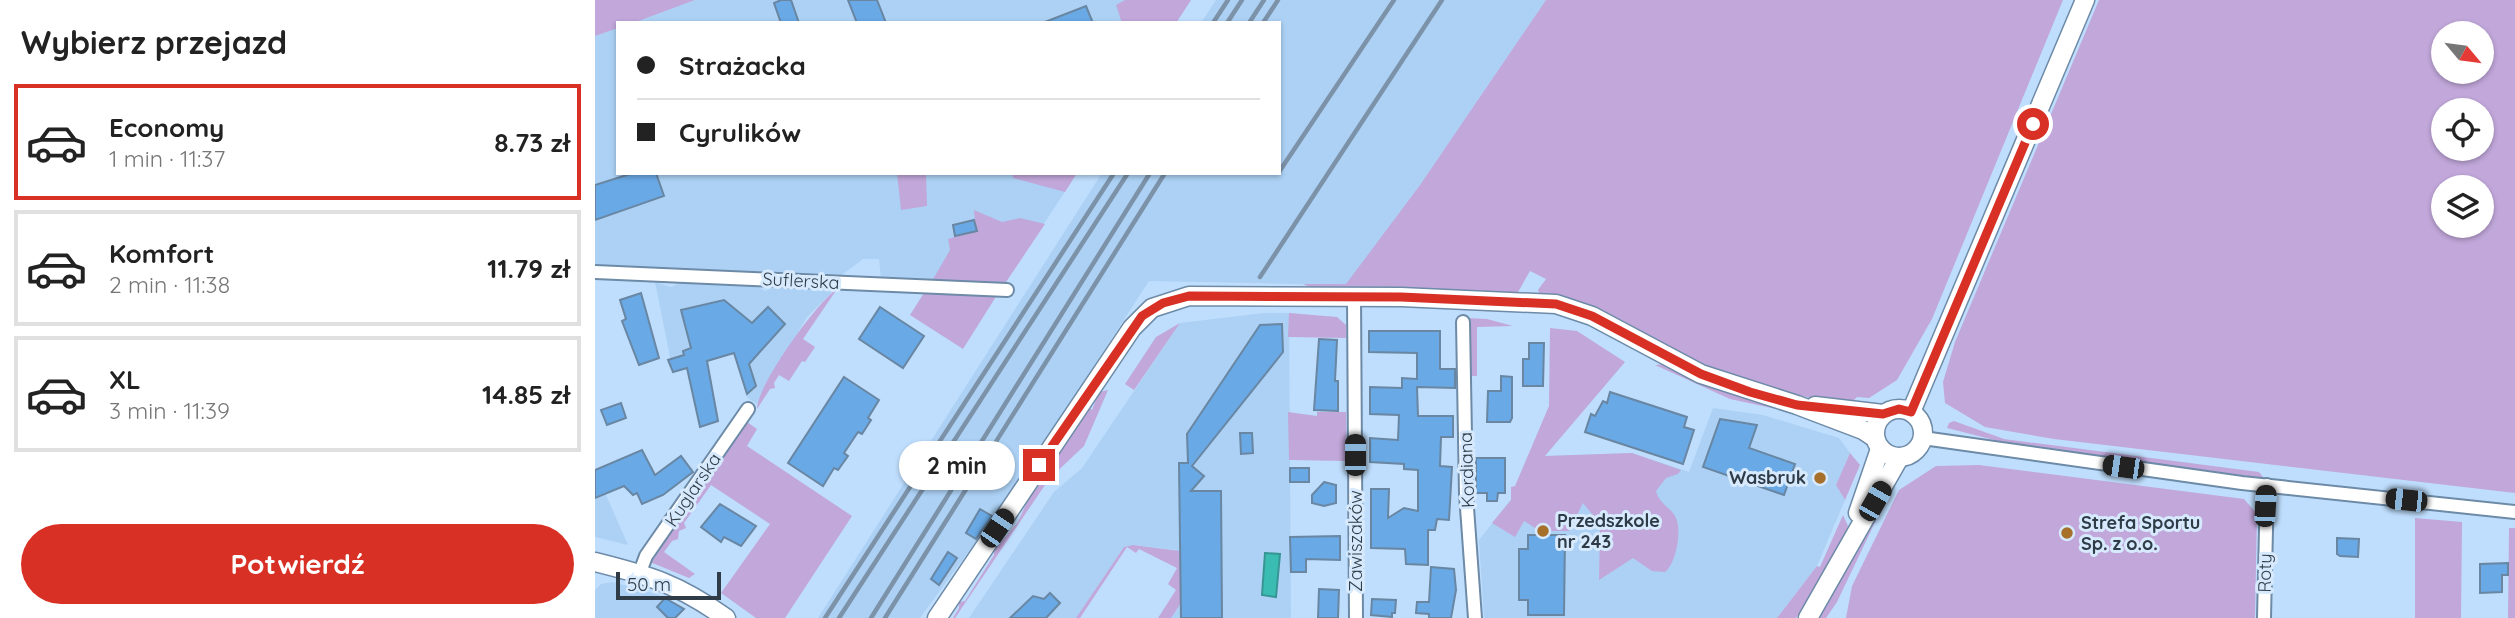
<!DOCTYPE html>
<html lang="pl">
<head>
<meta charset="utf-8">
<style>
  :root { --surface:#fff; --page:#f2f2f2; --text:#222; --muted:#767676; --line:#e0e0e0; --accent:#d93025 }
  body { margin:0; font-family:Quicksand,sans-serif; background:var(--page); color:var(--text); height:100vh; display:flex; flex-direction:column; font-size:26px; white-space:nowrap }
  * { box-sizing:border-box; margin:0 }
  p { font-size:23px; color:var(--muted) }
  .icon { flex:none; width:38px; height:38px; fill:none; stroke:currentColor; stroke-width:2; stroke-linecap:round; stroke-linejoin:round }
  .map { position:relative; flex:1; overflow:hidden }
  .drawer { display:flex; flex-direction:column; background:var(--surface); width:595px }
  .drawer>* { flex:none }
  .hud { position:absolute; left:21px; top:21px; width:665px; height:154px; border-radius:0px; box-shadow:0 2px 5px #0004; display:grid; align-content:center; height:154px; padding:0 21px; background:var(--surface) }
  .needle { width:46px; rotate:119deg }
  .controls { position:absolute; left:1836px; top:21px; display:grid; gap:14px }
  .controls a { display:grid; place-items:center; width:63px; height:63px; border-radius:50%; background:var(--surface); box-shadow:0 2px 5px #0004; font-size:35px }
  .scale { position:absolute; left:21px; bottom:18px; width:105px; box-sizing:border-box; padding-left:7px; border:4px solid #2f3c48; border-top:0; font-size:19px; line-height:24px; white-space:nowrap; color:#2f3c48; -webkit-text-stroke:5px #d7eafd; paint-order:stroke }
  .end { position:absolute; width:32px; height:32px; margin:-16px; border:9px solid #d93025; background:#fff; box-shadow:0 0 0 4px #fff }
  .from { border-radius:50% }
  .bubble { position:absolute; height:49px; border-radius:24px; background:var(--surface); box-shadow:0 2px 5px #0004; font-size:23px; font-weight:800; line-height:49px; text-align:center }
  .car { position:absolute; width:21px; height:42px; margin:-21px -10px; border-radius:9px; box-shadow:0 0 5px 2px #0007; background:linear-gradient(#222 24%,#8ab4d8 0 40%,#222 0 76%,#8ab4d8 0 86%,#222 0) }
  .hud b { display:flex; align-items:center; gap:24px; height:66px; font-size:26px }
  .hud b+b { border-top:2px solid var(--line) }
  .hud i { width:18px; height:18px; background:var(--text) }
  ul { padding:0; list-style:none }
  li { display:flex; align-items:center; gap:21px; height:116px; margin:0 14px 10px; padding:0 7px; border:4px solid var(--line); border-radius:0px }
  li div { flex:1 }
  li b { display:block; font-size:26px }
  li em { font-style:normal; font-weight:800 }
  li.active { border-color:var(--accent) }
  li>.icon { width:63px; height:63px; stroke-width:1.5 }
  h2 { padding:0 21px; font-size:32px; line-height:84px }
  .action { display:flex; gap:14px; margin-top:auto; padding:14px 21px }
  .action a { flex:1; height:80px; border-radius:42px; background:var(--accent); color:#fff; font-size:28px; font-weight:800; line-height:80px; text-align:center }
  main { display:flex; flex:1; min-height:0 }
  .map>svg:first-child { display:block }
  .built { fill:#acd1f4 }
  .green { fill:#c1a7da; fill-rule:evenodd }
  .water { fill:#3bbcb3; stroke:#379693; stroke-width:2 }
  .building { fill:#69a9e5; stroke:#6986a2; stroke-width:2 }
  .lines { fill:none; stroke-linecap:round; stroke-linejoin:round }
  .street-casing { stroke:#6d8aa7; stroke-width:16 }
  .secondary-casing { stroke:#6d8aa7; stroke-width:21 }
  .street { stroke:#fff; stroke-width:12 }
  .secondary { stroke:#fff; stroke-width:18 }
  .rail { stroke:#7c92a8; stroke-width:4.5 }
  .route { stroke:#d93025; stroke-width:9 }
  .poi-dot { fill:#a66f2a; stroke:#d7eafd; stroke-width:2.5 }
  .labels { text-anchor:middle; stroke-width:6; stroke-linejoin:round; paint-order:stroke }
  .street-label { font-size:18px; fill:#2f3c48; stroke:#d7eafd }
  .poi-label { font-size:18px; font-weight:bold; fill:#2f3c48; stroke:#d7eafd; text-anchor:start }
</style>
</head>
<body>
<main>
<section class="drawer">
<h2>Wybierz przejazd</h2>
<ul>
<li class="active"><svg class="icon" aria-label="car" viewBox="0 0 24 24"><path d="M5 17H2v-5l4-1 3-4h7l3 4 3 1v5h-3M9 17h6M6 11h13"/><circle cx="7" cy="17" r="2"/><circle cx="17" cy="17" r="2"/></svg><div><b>Economy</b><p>1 min · 11:37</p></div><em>8.73 zł</em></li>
<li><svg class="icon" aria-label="car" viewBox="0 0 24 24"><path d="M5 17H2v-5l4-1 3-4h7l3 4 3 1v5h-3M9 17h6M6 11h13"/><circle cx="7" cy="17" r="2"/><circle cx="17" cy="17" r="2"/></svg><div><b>Komfort</b><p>2 min · 11:38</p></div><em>11.79 zł</em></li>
<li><svg class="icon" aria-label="car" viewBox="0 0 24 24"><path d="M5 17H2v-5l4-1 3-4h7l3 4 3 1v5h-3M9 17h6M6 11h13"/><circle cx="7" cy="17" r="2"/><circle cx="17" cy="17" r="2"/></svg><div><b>XL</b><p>3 min · 11:39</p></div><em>14.85 zł</em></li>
</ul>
<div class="action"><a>Potwierdź</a></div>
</section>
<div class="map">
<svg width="1920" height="618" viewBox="0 0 1920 618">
  <rect width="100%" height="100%" fill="#bfdefd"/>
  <g class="built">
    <path d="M100 0H596L581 23H38Z"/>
    <path d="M621 0H951L825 185 751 285 554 281 417 492 325 618H223L507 173H684V23H606Z"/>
    <path d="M23 28V173H482L411 282 403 284 286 279 284 259H268L244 277 0 266V36Z"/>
    <path d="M60 282 76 287 87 282 160 285 170 291 180 286 240 289 212 317 162 404 153 398 139 353 78 372Z"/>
    <path d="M669 313H694L696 618H576L586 603 581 550 539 545 529 547 481 618H374L459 492 487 468 585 323Z"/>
    <path d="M1118 408 1168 415 1244 438 1255 453 1241 485 1250 500 1222 566 1182 618H889L884 540 950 456 1037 453 1094 472Z"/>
    <path d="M4 479 33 545 0 537V480Z"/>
    <path d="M17 582 61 594 89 608 80 618H0V590L6 584Z"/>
  </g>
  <g class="green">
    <path d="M0 0H100L38 23H23V28L0 36Z"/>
    <path d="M530 0H596L581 23H527L521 5Z"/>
    <path d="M951 0H1468L1337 319 1302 380 1274 398 1262 397 1255 404C1144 392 1046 339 945 295L943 290 951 279 935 271 922 294 716 288 708 284H751L825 185Z"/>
    <path d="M1504 0H1920V493L1459 439 1390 427 1350 403 1348 382 1360 342ZM1886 33V72H1848V33ZM1848 110H1886V149H1848ZM1848 187H1886V226H1848Z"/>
    <path d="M302 173H331L332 206 306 210Z"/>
    <path d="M417 173H482L470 192 418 178Z"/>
    <path d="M379 210 407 222 425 218 450 224 411 282 337 281 355 250 353 239 381 231Z"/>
    <path d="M242 289 208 339 220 347 210 362 207 361 194 381 184 375 179 383 180 388 175 389 162 409C162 386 220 304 242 289Z"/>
    <path d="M329 293 402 295 368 349 315 315Z"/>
    <path d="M694 313 742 317 751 325V338L693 337Z"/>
    <path d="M872 318 892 319 918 326 882 327V376H874Z"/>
    <path d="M585 323 539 390 530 384 561 337Z"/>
    <path d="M955 328 982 331 1030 362 950 456 1037 453 1086 470 1083 474 1071 478 1061 491C1064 504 1076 507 1081 518 1087 532 1081 563 1070 572L1057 571 1038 558 1004 580 1005 524 988 503 974 531H945L929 521 920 537 897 523 916 500V487L920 486 954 406Z"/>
    <path d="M1071 364 1187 408 1191 411 1135 399 1060 365Z"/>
    <path d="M513 390 489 446 454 479 360 618H358L364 608V602L370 601 399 555V551L423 522 435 495 455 474 452 470 493 407 497 410 504 392Z"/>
    <path d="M693 412 722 416V412H751L752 461 694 460Z"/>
    <path d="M1359 421 1409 439 1664 472 1669 478 1423 446 1352 428 1354 423Z"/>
    <path d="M152 422 162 429 152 446 257 516 190 618H161L126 593 175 524 116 485 89 523 91 528 84 531 83 539 77 541 69 552 100 574 94 578 55 562Z"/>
    <path d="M1255 453 1265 465 1250 500 1241 485Z"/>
    <path d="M1384 465 1649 499 1662 514 1660 618H1251L1257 586 1304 490 1341 466Z"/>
    <path d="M1295 491 1242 602 1231 618H1219Z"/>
    <path d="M1248 515 1253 526C1240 558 1224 591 1201 618H1182L1222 566 1225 567Z"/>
    <path d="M1820 518 1867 522 1866 618H1820Z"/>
    <path d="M1914 528H1920V618H1913Z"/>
    <path d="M538 545 585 551 586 603 576 618H563L581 590 573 584 582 568 544 549 541 553 532 547 485 618H481L529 547Z"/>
  </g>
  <path class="water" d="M670 553 685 554 681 597 667 595Z"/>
  <g class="building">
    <path d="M186 0H196L204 23H186L179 3Z"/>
    <path d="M253 0H282L291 23H262Z"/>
    <path d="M491 6 498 23H450V22Z"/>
    <path d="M38 173H61L69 196 0 220V185Z"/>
    <path d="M379 220 382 231 360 236 358 225Z"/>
    <path d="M46 293 64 358 44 365 27 321 31 319 25 300Z"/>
    <path d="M129 300 157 323 173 307 190 324 154 364 161 386 152 394 139 353 112 361 123 421 105 427 92 368 78 372 73 360 89 355 88 351 96 348 86 310Z"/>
    <path d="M285 307 329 336 308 368 264 339Z"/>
    <path d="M687 324 688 352 597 466 609 476 596 491H626L627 618H586L584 463H593L592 434 665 325Z"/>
    <path d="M774 331H845V369H860V388L822 387 823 416H858V437H846L845 466 857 467 854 520 842 519 840 530H833V565L811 564 810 549 776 548V489H794L793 518 809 508 823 511V470L809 469V464L775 462V438L803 440 804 415 775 414V387L807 388V378L822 379V353L774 352Z"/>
    <path d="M724 339 742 340 740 381H743V411L719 410Z"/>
    <path d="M934 343H949L948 386H928V359H934Z"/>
    <path d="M906 376 917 377V418L915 422H892L893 391H906Z"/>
    <path d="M249 377 284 400 273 418 276 420 267 434 263 432 249 453 253 456 243 470 239 468 228 486 193 463Z"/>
    <path d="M1015 392 1092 417 1089 427 1099 430 1088 464 990 432 996 414 1000 416 1008 401 1012 403Z"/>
    <path d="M26 403 31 418 12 425 6 410Z"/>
    <path d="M1125 419 1162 425 1154 448 1200 464 1189 495 1108 467Z"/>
    <path d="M645 433H657L658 453 646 454Z"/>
    <path d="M47 450 60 475 86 456 98 472 68 495 47 504 42 493 38 495 29 486 0 498V470Z"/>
    <path d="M881 458H910V493H903L902 501H892V493H881Z"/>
    <rect x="695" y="468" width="19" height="14"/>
    <path d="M729 482 741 485V503L729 506 717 503V495Z"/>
    <path d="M125 504 161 526 146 546 129 537 126 542 106 527Z"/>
    <path d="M385 509 397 516 381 539 371 533Z"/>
    <path d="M933 535H970L969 615H933V600H924V549H933Z"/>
    <path d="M745 536V560L711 559V572H696L695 537Z"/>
    <path d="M1742 538 1764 539 1763 557 1745 556 1742 554Z"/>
    <path d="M353 552 362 558 344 585 336 579Z"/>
    <path d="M1913 563V575H1907V592L1885 593V564Z"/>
    <path d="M836 567 859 569 861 590 856 618H834V614L821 613 822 602H834Z"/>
    <path d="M724 589 744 590 743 618H723Z"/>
    <path d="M455 593 465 603 451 618H415L438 596 449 599Z"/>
    <path d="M70 598 89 609 80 618H73L62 607Z"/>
    <path d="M777 599 801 600 800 613H797V617L776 615Z"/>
  </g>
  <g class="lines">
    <g class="street-casing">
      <g id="street">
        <path d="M0 272 412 290"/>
        <path d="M759 296 761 618"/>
        <path d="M868 322 871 494 880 618"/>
        <path d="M1328 438 1647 483 1920 512"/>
        <path d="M45 572 51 556 153 409"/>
        <path d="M1669 618 1672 485"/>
      </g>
    </g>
    <g class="secondary-casing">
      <g id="secondary">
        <path d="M1220 406 1288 414"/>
        <circle cx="1304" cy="433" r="24"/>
        <path d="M1316 412 1490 0"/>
        <path d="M1263 513 1285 449"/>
        <path d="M0 562C56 576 83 584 131 618"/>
        <path d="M342 618 537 328 557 308 594 296 806 297 961 304 997 316 1106 374 1202 405 1268 430 1280 438"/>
        <path d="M1213 618 1304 458"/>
      </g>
    </g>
    <use href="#street" class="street"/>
    <use href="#secondary" class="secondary"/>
    <g class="rail">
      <path d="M618 23 633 0"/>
      <path d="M632 23 647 0"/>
      <path d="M654 23 669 0"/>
      <path d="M668 23 683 0"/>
      <path d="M684 172 799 0"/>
      <path d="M665 277 847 0"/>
      <path d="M230 618 519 173"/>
      <path d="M244 618 533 173"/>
      <path d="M276 618 555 173"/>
      <path d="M290 618 570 173"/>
    </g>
  </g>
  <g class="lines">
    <path class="route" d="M444 465 547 316 568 303 594 296 806 297 961 304 997 316 1106 374 1155 392 1202 405 1288 414 1304 409 1316 412 1438 124"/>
  </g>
  <g class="poi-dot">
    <circle cx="1225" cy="478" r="7"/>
    <circle cx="948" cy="531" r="7"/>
    <circle cx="1472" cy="533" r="7"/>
  </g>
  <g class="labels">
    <g class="street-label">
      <text transform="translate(206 281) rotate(3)" y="6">Suflerska</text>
      <text transform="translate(872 470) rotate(-92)" y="6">Kordiana</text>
      <text transform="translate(98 490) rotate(-56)" y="6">Kuglarska</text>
      <text transform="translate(761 541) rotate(-90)" y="6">Zawiszaków</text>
      <text transform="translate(1670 573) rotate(-89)" y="6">Roty</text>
    </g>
    <g class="poi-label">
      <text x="1211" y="484" text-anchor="end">Wasbruk</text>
      <text x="962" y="527">Przedszkole<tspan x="962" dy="21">nr 243</tspan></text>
      <text x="1486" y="529">Strefa Sportu<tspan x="1486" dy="21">Sp. z o.o.</tspan></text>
    </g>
  </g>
</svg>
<div class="controls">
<a><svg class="needle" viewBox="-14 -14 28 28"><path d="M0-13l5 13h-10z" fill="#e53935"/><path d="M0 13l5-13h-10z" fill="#767676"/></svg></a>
<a><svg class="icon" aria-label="locate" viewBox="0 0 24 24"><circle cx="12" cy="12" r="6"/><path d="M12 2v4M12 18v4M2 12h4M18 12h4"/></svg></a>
<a><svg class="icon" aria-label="layers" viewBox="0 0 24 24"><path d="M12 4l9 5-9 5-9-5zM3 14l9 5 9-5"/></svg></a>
</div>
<div class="scale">50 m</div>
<i class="end from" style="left:1438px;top:124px"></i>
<i class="end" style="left:444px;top:465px"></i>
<div class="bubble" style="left:304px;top:441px;width:116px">2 min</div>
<i class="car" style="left:760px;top:455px;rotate:0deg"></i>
<i class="car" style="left:1528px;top:467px;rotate:278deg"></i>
<i class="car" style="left:1811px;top:500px;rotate:276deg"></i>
<i class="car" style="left:1280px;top:501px;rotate:30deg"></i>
<i class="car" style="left:1670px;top:506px;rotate:3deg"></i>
<i class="car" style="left:402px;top:528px;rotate:34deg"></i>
<div class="hud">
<b><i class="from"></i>Strażacka</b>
<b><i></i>Cyrulików</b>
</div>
</div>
</main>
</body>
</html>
